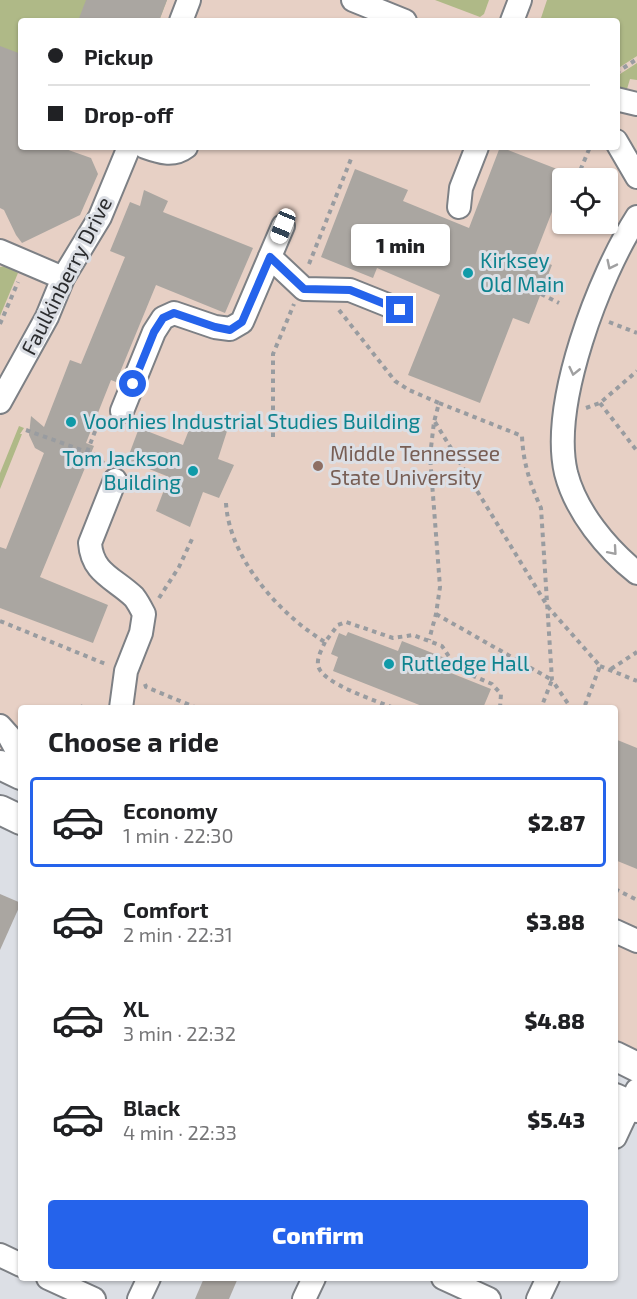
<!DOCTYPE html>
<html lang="en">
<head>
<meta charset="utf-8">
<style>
  :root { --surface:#fff; --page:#f6f6f6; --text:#202124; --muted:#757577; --line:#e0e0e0; --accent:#2563eb }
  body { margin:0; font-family:"Exo 2",sans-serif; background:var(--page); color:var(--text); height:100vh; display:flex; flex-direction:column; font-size:22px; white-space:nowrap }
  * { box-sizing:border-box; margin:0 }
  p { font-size:20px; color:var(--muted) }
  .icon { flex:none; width:33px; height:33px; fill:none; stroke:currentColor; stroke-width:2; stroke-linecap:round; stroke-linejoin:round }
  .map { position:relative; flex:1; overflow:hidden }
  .panel { position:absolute; left:18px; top:705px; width:600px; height:576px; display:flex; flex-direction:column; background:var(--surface); border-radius:6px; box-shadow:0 2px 4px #0004 }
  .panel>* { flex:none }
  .top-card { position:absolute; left:18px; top:18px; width:602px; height:132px; border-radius:6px; box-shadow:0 2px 4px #0004; display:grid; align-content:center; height:132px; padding:0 30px; background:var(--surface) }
  .tools { position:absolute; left:552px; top:168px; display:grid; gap:12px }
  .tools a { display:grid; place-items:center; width:66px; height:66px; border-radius:6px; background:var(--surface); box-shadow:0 2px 4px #0004; font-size:30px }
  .end { position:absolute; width:27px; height:27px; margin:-14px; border:8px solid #2563eb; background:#fff; box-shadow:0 0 0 3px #fff }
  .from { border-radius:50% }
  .bubble { position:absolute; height:42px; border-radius:6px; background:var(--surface); box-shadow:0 2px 4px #0004; font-size:20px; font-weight:800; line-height:42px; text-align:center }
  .car { position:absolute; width:18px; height:36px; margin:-18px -9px; border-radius:8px; box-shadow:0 0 4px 2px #0007; background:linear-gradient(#fff 24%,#345 0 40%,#fff 0 76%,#345 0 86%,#fff 0) }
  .top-card b { display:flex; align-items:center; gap:21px; height:57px; font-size:22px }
  .top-card b+b { border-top:2px solid var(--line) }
  .top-card i { width:15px; height:15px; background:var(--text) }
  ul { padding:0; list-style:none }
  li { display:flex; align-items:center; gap:18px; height:90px; margin:0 12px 9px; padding:0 18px; border:3px solid transparent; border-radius:6px }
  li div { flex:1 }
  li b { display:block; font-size:22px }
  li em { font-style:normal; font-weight:800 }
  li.on { border-color:var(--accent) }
  li>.icon { width:54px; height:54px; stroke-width:1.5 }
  h2 { padding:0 30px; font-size:27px; line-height:72px }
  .primary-button { display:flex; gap:12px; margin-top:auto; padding:12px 30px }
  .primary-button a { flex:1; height:69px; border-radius:6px; background:var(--accent); color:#fff; font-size:24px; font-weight:800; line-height:69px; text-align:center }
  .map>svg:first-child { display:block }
  .education { fill:#e7d0c5; fill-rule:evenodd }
  .green { fill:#afb987 }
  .building { fill:#aaa6a1 }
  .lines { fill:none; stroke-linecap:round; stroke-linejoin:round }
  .minor-casing { stroke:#7d8085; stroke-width:26 }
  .major-casing { stroke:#7d8085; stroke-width:32 }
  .path { stroke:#999ca0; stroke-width:4; stroke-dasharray:4.5 4.5; stroke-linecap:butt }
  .minor { stroke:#fff; stroke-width:22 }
  .major { stroke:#fff; stroke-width:28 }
  .oneway { stroke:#a0a0a1 }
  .route { stroke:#2563eb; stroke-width:8 }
  .culture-dot { fill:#0f9aa8; stroke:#dcdfe5; stroke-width:2 }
  .education-dot { fill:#8d6e63; stroke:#dcdfe5; stroke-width:2 }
  .labels { text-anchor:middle; stroke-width:6; stroke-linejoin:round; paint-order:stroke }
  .culture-label { font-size:21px; fill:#0d838f; stroke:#dcdfe5; text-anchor:start }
  .street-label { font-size:21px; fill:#2b2c2e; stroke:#dcdfe5 }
  .education-label { font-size:21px; fill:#785e54; stroke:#dcdfe5; text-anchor:start }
</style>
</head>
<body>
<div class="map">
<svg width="637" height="1299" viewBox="0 0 637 1299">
  <rect width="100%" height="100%" fill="#dcdfe5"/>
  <path class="education" d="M0 0H637V1061L615 1051V708H21V774L0 765ZM21 21H616V147H21ZM562 178H608V224H562Z"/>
  <g class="green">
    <path d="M0 0H167L159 21H21V147L0 166Z"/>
    <path d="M435 0H489L484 14 480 17Z"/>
    <path d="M547 0H637V56L617 69 616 21H540Z"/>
    <path d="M637 63V80L630 79 627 89 617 87V76Z"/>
    <path d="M5 266 18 273 0 316V267Z"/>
    <path d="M19 426 24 428 20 434H22L0 489V473Z"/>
  </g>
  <g class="building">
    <path d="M86 0H167L159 21H78Z"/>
    <path d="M0 46 21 54V147H60L91 158 98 174 80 215 22 243 16 235 4 210 0 208Z"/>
    <path d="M500 147 562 171V200L557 199 534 258 552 265 529 324 513 318 480 403 408 375 440 295 377 268 373 278 321 257 355 169 408 190 403 201 469 228Z"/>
    <path d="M144 190 168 201 163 212 253 248 225 313 156 285 116 382 111 380 86 443 94 446 40 577 108 605 93 643 0 608V547L6 549 44 453 35 448 29 435 31 416 44 427 70 360 81 364 125 257 110 251 130 202 140 206Z"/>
    <path d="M196 412 229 425 218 459 234 465 219 498 203 492 190 527 156 511 169 477 127 460 139 428 183 445Z"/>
    <path d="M348 632 398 651 402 641 445 658 441 669 491 689 483 708H427L333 671 338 657 331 654 339 633 346 636Z"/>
    <path d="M615 739 637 748V869L615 860Z"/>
    <path d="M0 894 21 903 0 950Z"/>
    <path d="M204 1278H238L229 1299H195Z"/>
  </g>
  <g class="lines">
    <g class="minor-casing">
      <g id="minor">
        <path d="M353 0 405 21"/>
        <path d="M181 21 189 0"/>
        <path d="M512 21 520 0"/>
        <path d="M616 99 637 104"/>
        <path d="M616 141 637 177"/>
        <path d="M145 147C159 152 173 157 186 147"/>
        <path d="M459 207 461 188 477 147"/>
        <path d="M637 217C599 276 550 404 566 473 576 512 607 549 637 573"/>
        <path d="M0 251 63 278"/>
        <path d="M270 257 304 289 350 290 400 310"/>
        <path d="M0 402 47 317 63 278 100 217 129 147"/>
        <path d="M122 411 154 332 163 318 174 313 215 327 230 329 242 322 283 226"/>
        <path d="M115 480 90 543C92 573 114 578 134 597 138 602 141 608 144 614L141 633 126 671 121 708"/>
        <path d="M0 726 9 736 21 758"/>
        <path d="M615 931 637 941"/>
        <path d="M615 1137 637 1090"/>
        <path d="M0 1255 21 1265"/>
        <path d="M48 1278 94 1299"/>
        <path d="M443 1278 489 1299"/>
        <path d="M139 1299 149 1278"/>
        <path d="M304 1299 314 1278"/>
        <path d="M538 1299 548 1278"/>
      </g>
    </g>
    <g class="major-casing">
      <g id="major">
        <path d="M0 765 21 775"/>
        <path d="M0 810 21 820"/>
        <path d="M615 1056 637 1067"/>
        <path d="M615 1098 637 1108"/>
      </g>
    </g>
    <g class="path">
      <path d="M616 73 637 59"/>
      <path d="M577 178 590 147"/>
      <path d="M569 224V225"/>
      <path d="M309 264 351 159"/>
      <path d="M541 294 559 303"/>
      <path d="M339 310 395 381 409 390 439 403 434 422 430 456 440 587 436 614 429 640"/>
      <path d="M609 322 637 333"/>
      <path d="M0 324 18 282"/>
      <path d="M439 403 522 436C523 462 530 484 541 508L552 680 571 708"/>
      <path d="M600 403 637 451"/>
      <path d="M586 408 600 403 637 371"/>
      <path d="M435 422 548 607 600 666 584 708"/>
      <path d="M26 430 98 456 104 464"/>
      <path d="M273 437V354L294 304"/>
      <path d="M87 452 101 416"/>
      <path d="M226 503C229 558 280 615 325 642L338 625 346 622 393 638 413 635 442 646 457 669 492 684 501 694 500 708"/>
      <path d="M159 598 179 567 192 539"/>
      <path d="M436 614 552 680 541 708"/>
      <path d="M0 621 108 665"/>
      <path d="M325 642C322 649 317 657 318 665 320 683 377 701 394 708"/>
      <path d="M600 666 637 681"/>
      <path d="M611 669 637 652"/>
      <path d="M145 684 146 687 197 708"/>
      <path d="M80 708 83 706"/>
      <path d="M615 889 637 900"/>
    </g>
    <use href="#minor" class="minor"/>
    <use href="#major" class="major"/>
  </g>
  <defs><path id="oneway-chevron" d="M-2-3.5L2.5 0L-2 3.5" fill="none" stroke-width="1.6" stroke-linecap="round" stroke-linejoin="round" transform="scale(1.5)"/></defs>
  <g class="oneway">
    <use href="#oneway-chevron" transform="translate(611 265) rotate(116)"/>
    <use href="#oneway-chevron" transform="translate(574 371) rotate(103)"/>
    <use href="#oneway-chevron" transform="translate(613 551) rotate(49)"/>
  </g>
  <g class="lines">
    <path class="route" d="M133 384 154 332 163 318 174 313 215 327 230 330 242 322 270 257 304 289 350 290 400 310"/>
  </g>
  <g class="culture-dot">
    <circle cx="468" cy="273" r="6"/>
    <circle cx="71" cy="422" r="6"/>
    <circle cx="193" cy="471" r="6"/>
    <circle cx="389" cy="664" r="6"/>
  </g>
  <circle class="education-dot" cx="318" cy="466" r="6"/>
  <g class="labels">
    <g class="culture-label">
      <text x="480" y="268">Kirksey<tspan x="480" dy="24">Old Main</tspan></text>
      <text x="83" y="429">Voorhies Industrial Studies Building</text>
      <text x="181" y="466" text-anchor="end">Tom Jackson<tspan x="181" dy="24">Building</tspan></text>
      <text x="401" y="671">Rutledge Hall</text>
    </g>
    <g class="street-label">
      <text transform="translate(67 276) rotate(-63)" y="7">Faulkinberry Drive</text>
    </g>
    <g class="education-label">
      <text x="330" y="461">Middle Tennessee<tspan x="330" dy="24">State University</tspan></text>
    </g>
  </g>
</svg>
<div class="tools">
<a><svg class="icon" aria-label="locate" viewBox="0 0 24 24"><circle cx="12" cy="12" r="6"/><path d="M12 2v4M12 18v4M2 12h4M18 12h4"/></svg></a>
</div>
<i class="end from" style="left:133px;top:384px"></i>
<i class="end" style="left:400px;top:310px"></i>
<div class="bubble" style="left:351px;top:224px;width:99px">1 min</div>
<i class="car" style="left:283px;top:226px;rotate:202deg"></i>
<div class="top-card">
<b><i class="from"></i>Pickup</b>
<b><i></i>Drop-off</b>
</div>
<section class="panel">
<h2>Choose a ride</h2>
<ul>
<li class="on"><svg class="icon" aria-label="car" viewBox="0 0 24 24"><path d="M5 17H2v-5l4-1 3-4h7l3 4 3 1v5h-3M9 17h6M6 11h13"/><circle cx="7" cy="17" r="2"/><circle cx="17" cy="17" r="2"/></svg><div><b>Economy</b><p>1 min · 22:30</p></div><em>$2.87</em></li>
<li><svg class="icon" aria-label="car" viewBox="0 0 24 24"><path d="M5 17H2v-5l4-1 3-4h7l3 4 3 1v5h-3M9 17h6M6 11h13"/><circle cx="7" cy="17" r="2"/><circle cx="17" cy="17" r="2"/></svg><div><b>Comfort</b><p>2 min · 22:31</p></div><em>$3.88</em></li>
<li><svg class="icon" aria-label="car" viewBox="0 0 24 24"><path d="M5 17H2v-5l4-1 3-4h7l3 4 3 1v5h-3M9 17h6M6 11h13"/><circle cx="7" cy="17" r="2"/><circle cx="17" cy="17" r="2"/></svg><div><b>XL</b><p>3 min · 22:32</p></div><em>$4.88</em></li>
<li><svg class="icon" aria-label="car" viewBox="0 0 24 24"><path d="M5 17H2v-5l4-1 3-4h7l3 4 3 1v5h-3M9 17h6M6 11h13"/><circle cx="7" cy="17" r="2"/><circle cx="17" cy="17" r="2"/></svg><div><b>Black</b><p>4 min · 22:33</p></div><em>$5.43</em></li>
</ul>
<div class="primary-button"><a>Confirm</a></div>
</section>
</div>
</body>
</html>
